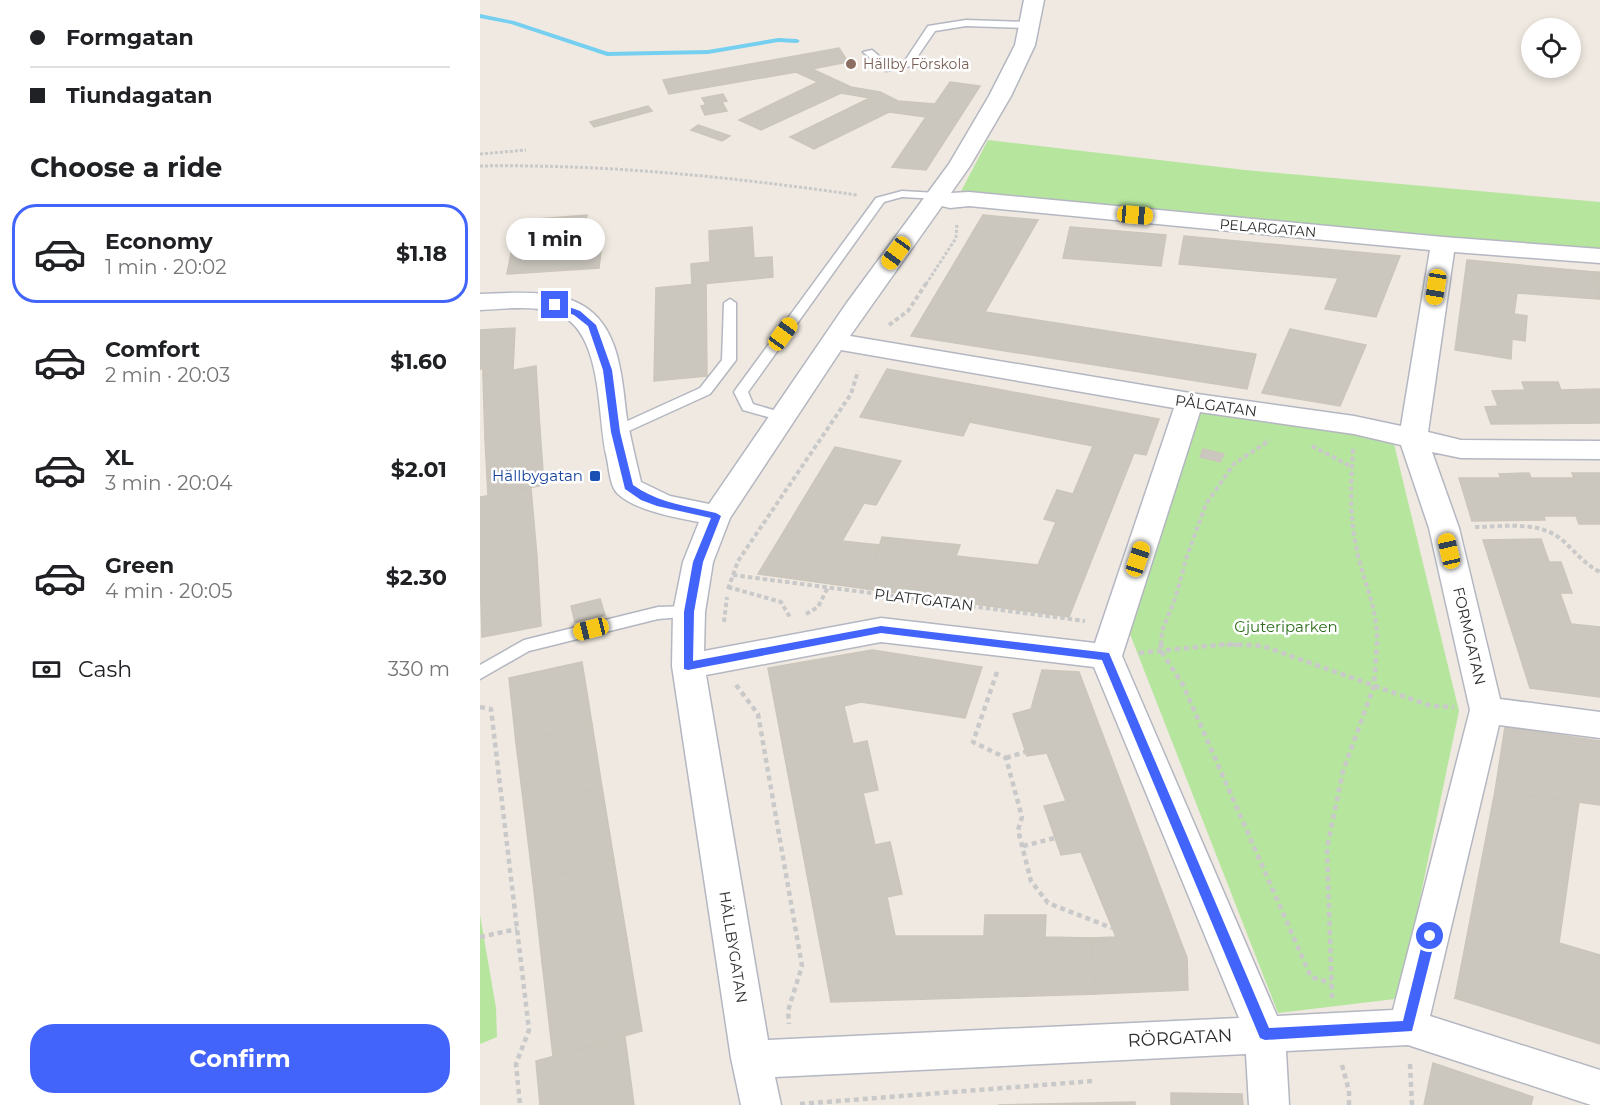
<!DOCTYPE html>
<html lang="en">
<head>
<meta charset="utf-8">
<style>
  :root { --surface:#fff; --page:#f2f2f2; --text:#202124; --muted:#757577; --line:#e0e0e0; --accent:#4264fb }
  body { margin:0; font-family:Montserrat,sans-serif; background:var(--page); color:var(--text); height:100vh; display:flex; flex-direction:column; font-size:22px; white-space:nowrap }
  * { box-sizing:border-box; margin:0 }
  p { font-size:20px; color:var(--muted) }
  .icon { flex:none; width:33px; height:33px; fill:none; stroke:currentColor; stroke-width:2; stroke-linecap:round; stroke-linejoin:round }
  .map { position:relative; flex:1; overflow:hidden }
  .details { display:flex; flex-direction:column; background:var(--surface); width:480px }
  .details>* { flex:none }
  .top-card { display:grid; align-content:center; height:132px; padding:0 30px; background:var(--surface) }
  .buttons { position:absolute; left:1041px; top:18px; display:grid; gap:12px }
  .buttons a { display:grid; place-items:center; width:60px; height:60px; border-radius:50%; background:var(--surface); box-shadow:0 3px 9px #0003; font-size:30px }
  .end { position:absolute; width:27px; height:27px; margin:-14px; border:8px solid #4264fb; background:#fff; box-shadow:0 0 0 3px #fff }
  .from { border-radius:50% }
  .bubble { position:absolute; height:42px; border-radius:21px; background:var(--surface); box-shadow:0 3px 9px #0003; font-size:20px; font-weight:700; line-height:42px; text-align:center }
  .car { position:absolute; width:18px; height:36px; margin:-18px -9px; border-radius:8px; box-shadow:0 0 4px 2px #0007; background:linear-gradient(#f5c518 24%,#345 0 40%,#f5c518 0 76%,#345 0 86%,#f5c518 0) }
  .top-card b { display:flex; align-items:center; gap:21px; height:57px; font-size:22px }
  .top-card b+b { border-top:2px solid var(--line) }
  .top-card i { width:15px; height:15px; background:var(--text) }
  ul { padding:0; list-style:none }
  li { display:flex; align-items:center; gap:18px; height:99px; margin:0 12px 9px; padding:0 18px; border:3px solid transparent; border-radius:24px }
  li div { flex:1 }
  li b { display:block; font-size:22px }
  li em { font-style:normal; font-weight:700 }
  li.current { border-color:var(--accent) }
  li>.icon { width:54px; height:54px; stroke-width:1.5 }
  h2 { padding:0 30px; font-size:27px; line-height:72px }
  .pay { display:flex; align-items:center; gap:15px; height:66px; padding:0 30px; font-size:22px }
  .pay p { margin-inline-start:auto }
  .button { display:flex; gap:12px; margin-top:auto; padding:12px 30px }
  .button a { flex:1; height:69px; border-radius:24px; background:var(--accent); color:#fff; font-size:24px; font-weight:700; line-height:69px; text-align:center }
  main { display:flex; flex:1; min-height:0 }
  .map>svg:first-child { display:block }
  .green { fill:#b6e59e }
  .lines { fill:none; stroke-linecap:round; stroke-linejoin:round }
  .stream { fill:#75cff0; fill-rule:evenodd }
  .building { fill:#cbc7bf; stroke:#cbc5ba; stroke-width:1.5 }
  .lane-casing { stroke:#b4b7c1; stroke-width:3 }
  .street-casing { stroke:#b4b7c1; stroke-width:3 }
  .path-far2 { stroke:#c9c9c9; stroke-width:3; stroke-dasharray:3 2; stroke-linecap:butt }
  .path-far1 { stroke:#c9c9c9; stroke-width:4; stroke-dasharray:4.5 3; stroke-linecap:butt }
  .path { stroke:#c9c9c9; stroke-width:4.5; stroke-dasharray:5 4; stroke-linecap:butt }
  .lane { fill:#fff; fill-rule:evenodd }
  .street { fill:#fff; fill-rule:evenodd }
  .route { fill:#4264fb }
  .education-dot { fill:#8d6e63; stroke:#fff; stroke-width:2 }
  .transit-dot { fill:#1a4fb4; stroke:#fff; stroke-width:2 }
  .labels { text-anchor:middle; stroke-width:5; stroke-linejoin:round; paint-order:stroke }
  .far-education-label { font-size:14px; fill:#785e54; stroke:#fff; text-anchor:start }
  .far-street-label { font-size:14px; fill:#2e2e2e; stroke:#fff }
  .street-label { font-size:15px; fill:#2e2e2e; stroke:#fff }
  .transit-label { font-size:15px; fill:#164399; stroke:#fff; text-anchor:end }
  .park-label { font-size:15px; fill:#2c6e1b; stroke:#fff }
  .near-street-label { font-size:18px; fill:#2e2e2e; stroke:#fff }
</style>
</head>
<body>
<main>
<section class="details">
<div class="top-card">
<b><i class="from"></i>Formgatan</b>
<b><i></i>Tiundagatan</b>
</div>
<h2>Choose a ride</h2>
<ul>
<li class="current"><svg class="icon" aria-label="car" viewBox="0 0 24 24"><path d="M5 17H2v-5l4-1 3-4h7l3 4 3 1v5h-3M9 17h6M6 11h13"/><circle cx="7" cy="17" r="2"/><circle cx="17" cy="17" r="2"/></svg><div><b>Economy</b><p>1 min · 20:02</p></div><em>$1.18</em></li>
<li><svg class="icon" aria-label="car" viewBox="0 0 24 24"><path d="M5 17H2v-5l4-1 3-4h7l3 4 3 1v5h-3M9 17h6M6 11h13"/><circle cx="7" cy="17" r="2"/><circle cx="17" cy="17" r="2"/></svg><div><b>Comfort</b><p>2 min · 20:03</p></div><em>$1.60</em></li>
<li><svg class="icon" aria-label="car" viewBox="0 0 24 24"><path d="M5 17H2v-5l4-1 3-4h7l3 4 3 1v5h-3M9 17h6M6 11h13"/><circle cx="7" cy="17" r="2"/><circle cx="17" cy="17" r="2"/></svg><div><b>XL</b><p>3 min · 20:04</p></div><em>$2.01</em></li>
<li><svg class="icon" aria-label="car" viewBox="0 0 24 24"><path d="M5 17H2v-5l4-1 3-4h7l3 4 3 1v5h-3M9 17h6M6 11h13"/><circle cx="7" cy="17" r="2"/><circle cx="17" cy="17" r="2"/></svg><div><b>Green</b><p>4 min · 20:05</p></div><em>$2.30</em></li>
</ul>
<div class="pay"><svg class="icon" aria-label="cash" viewBox="0 0 24 24"><path d="M3 7h18v10H3z"/><circle cx="12" cy="12" r="2"/></svg>Cash<p>330 m</p></div>
<div class="button"><a>Confirm</a></div>
</section>
<div class="map">
<svg width="1120" height="1105" viewBox="0 0 1120 1105">
  <rect width="100%" height="100%" fill="#efe9e1"/>
  <g class="green">
    <path d="M508 140 765 170 1120 202V252L479 195Z"/>
    <path d="M721 413 913 440 979 711 933 932 915 999 798 1013 648 629Z"/>
    <path d="M0 915 16 1008 17 1037 0 1044Z"/>
  </g>
  <g class="lines">
    <path class="stream" d="M0 14 34 21 128 52 228 50 298 38 317 39 320 41 317 43 298 42 228 54 127 56 31 24 0 18Z"/>
  </g>
  <g class="building">
    <path d="M359 48 368 62 332 69 371 87 400 92 418 101 455 104 470 82 500 86 446 170 412 167 446 117 409 112 334 149 310 137 390 98 361 93 281 130 259 120 338 82 316 72 189 94 183 80Z"/>
    <path d="M243 94 247 101 242 102 247 111 225 115 221 106 226 105 222 98Z"/>
    <path d="M168 106 172 111 114 127 110 122Z"/>
    <path d="M218 125 250 136 242 141 211 130Z"/>
    <path d="M107 215 103 244 122 242 119 268 27 274 32 248 51 246 56 219Z"/>
    <path d="M503 215 558 220 505 312 776 354 767 389 431 336Z"/>
    <path d="M272 227 274 258 292 257 293 277 212 285 211 264 230 262 229 231Z"/>
    <path d="M590 227 686 235 681 266 583 258Z"/>
    <path d="M704 236 920 256 896 317 845 309 858 278 699 264Z"/>
    <path d="M987 260 1114 272 1118 299 1037 293 1034 314 1047 316 1045 341 1032 339 1031 359 975 350Z"/>
    <path d="M1114 272H1120V299H1118Z"/>
    <path d="M226 283 227 376 174 381 176 288Z"/>
    <path d="M35 328 33 370 3 376V369H0V330Z"/>
    <path d="M810 329 886 345 860 406 782 393Z"/>
    <path d="M56 366 60 430 5 439 3 376Z"/>
    <path d="M407 369 506 387 483 436 380 417Z"/>
    <path d="M1042 382H1078L1081 390 1120 389V423L1011 424 1005 407 1018 406 1012 391 1045 390Z"/>
    <path d="M506 387 679 419 666 455 654 453 589 617 387 589 402 537 480 545 476 556 558 565 576 522 564 519 577 490 593 494 613 446 489 422Z"/>
    <path d="M60 430 64 485 8 496 5 439Z"/>
    <path d="M355 447 421 461 396 505 384 503 362 541 399 545 387 589 278 574Z"/>
    <path d="M723 449 744 454 740 462 720 457Z"/>
    <path d="M1049 473 1051 478H1094L1092 473H1120V524H1099L1096 516H1064L1065 520 992 521 979 478H1021L1019 474Z"/>
    <path d="M51 488 57 557 0 568V497Z"/>
    <path d="M1061 539 1069 562H1081L1092 593H1080L1091 624 1120 627V697L1050 688 1003 540Z"/>
    <path d="M57 557 61 626 2 637 0 568Z"/>
    <path d="M120 599 125 615 95 622 91 606Z"/>
    <path d="M392 650 502 667 485 718 381 702 364 706 373 744 387 741 398 790 383 793 395 845 410 842 422 894 407 897 415 936H504L505 915H566L565 937 611 938 616 994 351 1002 288 668Z"/>
    <path d="M102 662 112 724 36 743 29 678Z"/>
    <path d="M562 670 599 672 707 958 708 990 616 994 611 938 636 937 601 852 581 855 564 806 586 801 567 753 547 756 533 714 551 709Z"/>
    <path d="M112 724 122 787 44 807 36 743Z"/>
    <path d="M1025 727 1120 741V805L1015 791Z"/>
    <path d="M122 787 134 860 53 882 44 807Z"/>
    <path d="M1015 791 1099 802 1079 943 975 998Z"/>
    <path d="M134 860 147 939 62 962 53 882Z"/>
    <path d="M147 939 162 1031 73 1056 62 962Z"/>
    <path d="M1079 943 1120 955V1044L975 998Z"/>
    <path d="M145 1037 154 1105H60L56 1061Z"/>
    <path d="M953 1063 1053 1097 1051 1105H944Z"/>
    <path d="M691 1093 762 1094 763 1105H691Z"/>
    <path d="M655 1102V1105H518Z"/>
  </g>
  <g class="lines">
    <g class="lane-casing">
      <g id="lane">
        <path d="M486 20 549 22 554 25 549 28 486 26 455 31 431 66 406 71 383 52 392 50 408 64 424 62 448 26Z"/>
        <path d="M422 191 457 193 463 196 457 199 422 197 404 202 268 392 273 404 307 414 309 417 307 420 302 421 263 410 254 392 256 389 396 198Z"/>
        <path d="M250 299 256 303V360L230 394 140 435H130L128 432 130 429 220 388 242 360 244 303Z"/>
        <path d="M209 606 215 608 217 612 215 616 178 619 49 651 0 679V665L44 640 178 607Z"/>
      </g>
    </g>
    <g class="street-casing">
      <path id="street" d="M544 0H564L555 45 531 96 490 166 471 193 489 192 963 237 1120 249V263L974 252 948 432 981 440 1120 441V459L981 458 952 452 979 528 1020 699 1120 712V738L1019 725 950 1016 1120 1070V1105H1111L928 1045 806 1051 809 1105H769L766 1054 295 1077 301 1105H261L251 1058 192 666 193 612 203 562 219 522C197 518 153 510 137 493 129 484 129 465 126 454 117 412 123 326 73 312 50 305 24 309 0 310V294C34 293 79 288 108 309 141 333 142 382 147 419 151 440 156 461 161 482L190 496 229 504 366 304 469 164 509 96 535 45ZM462 206 470 208 489 206 950 250 921 426 874 416 710 393 370 336ZM361 350 694 408 615 643 401 618 224 651 225 612 233 562 250 518ZM720 412 874 434 921 445 949 528 990 710 913 1010 797 1016 642 656ZM401 642 614 667 759 1018 288 1040 226 675Z"/>
    </g>
    <g class="path-far2">
      <path d="M0 154 46 150"/>
      <path d="M0 166C127 164 252 177 377 195"/>
      <path d="M446 284 476 238 477 224"/>
    </g>
    <g class="path-far1">
      <path d="M409 325 428 311 447 282"/>
      <path d="M832 446 872 467"/>
      <path d="M873 449C871 482 869 513 876 546 882 579 899 610 897 645"/>
      <path d="M995 527C1023 527 1057 520 1081 539 1095 551 1104 564 1120 572"/>
      <path d="M253 575 605 621"/>
      <path d="M248 587 301 602 311 619"/>
      <path d="M248 589 258 561 371 394 378 371"/>
      <path d="M326 614 338 607 348 587"/>
      <path d="M244 622 247 597"/>
      <path d="M681 645 682 631 695 599 707 556 726 504 754 464 790 440"/>
      <path d="M739 645H761"/>
    </g>
    <g class="path">
      <path d="M681 643V651L703 685 831 977 851 983"/>
      <path d="M659 653 747 644 783 646 951 706 974 707"/>
      <path d="M517 672 493 742 526 758 542 817 538 830 551 881 568 903 632 928"/>
      <path d="M256 685 278 714 322 966 308 1011 309 1024"/>
      <path d="M0 707 11 709 49 1030 36 1064 40 1105"/>
      <path d="M526 758 545 752"/>
      <path d="M543 846 575 838"/>
      <path d="M0 937 37 929"/>
      <path d="M852 998 847 848 863 771 894 686 897 643"/>
      <path d="M930 1064 932 1105"/>
      <path d="M862 1065 869 1091V1105"/>
      <path d="M320 1104 613 1081"/>
    </g>
    <use href="#lane" class="lane"/>
    <use href="#street" class="street"/>
  </g>
  <path class="route" d="M75 302 100 311 116 325 132 370 140 432 153 485C178 503 207 506 236 513L241 516 223 562 214 612 213 661 401 626 629 653 789 1028 923 1021 944 936 950 931 956 936 932 1031 785 1040 780 1038 622 660 401 633 208 670 204 669V612L213 562 231 518 177 506 161 500 145 489 131 432 123 370 108 326 94 315 72 307V303Z"/>
  <circle class="education-dot" cx="371" cy="64" r="6"/>
  <rect class="transit-dot" x="109" y="470" width="12" height="12" rx="3"/>
  <g class="labels">
    <g class="far-education-label">
      <text x="383" y="69">Hällby Förskola</text>
    </g>
    <g class="far-street-label">
      <text transform="translate(788 228) rotate(5)" y="5">PELARGATAN</text>
    </g>
    <g class="street-label">
      <text transform="translate(736 406) rotate(8)" y="5">PÅLGATAN</text>
      <text transform="translate(444 600) rotate(7)" y="5">PLATTGATAN</text>
      <text transform="translate(989 636) rotate(77)" y="5">FORMGATAN</text>
      <text transform="translate(253 947) rotate(81)" y="5">HÄLLBYGATAN</text>
    </g>
    <g class="transit-label">
      <text x="103" y="481">Hällbygatan</text>
    </g>
    <g class="park-label">
      <text x="806" y="632">Gjuteriparken</text>
    </g>
    <g class="near-street-label">
      <text transform="translate(700 1038) rotate(-3)" y="6">RÖRGATAN</text>
    </g>
  </g>
</svg>
<div class="buttons">
<a><svg class="icon" aria-label="locate" viewBox="0 0 24 24"><circle cx="12" cy="12" r="6"/><path d="M12 2v4M12 18v4M2 12h4M18 12h4"/></svg></a>
</div>
<i class="end from" style="left:950px;top:936px"></i>
<i class="end" style="left:75px;top:305px"></i>
<div class="bubble" style="left:26px;top:218px;width:99px">1 min</div>
<i class="car" style="left:655px;top:215px;rotate:95deg"></i>
<i class="car" style="left:416px;top:253px;rotate:216deg"></i>
<i class="car" style="left:956px;top:287px;rotate:189deg"></i>
<i class="car" style="left:303px;top:334px;rotate:36deg"></i>
<i class="car" style="left:969px;top:551px;rotate:347deg"></i>
<i class="car" style="left:658px;top:559px;rotate:18deg"></i>
<i class="car" style="left:111px;top:629px;rotate:256deg"></i>
</div>
</main>
</body>
</html>
